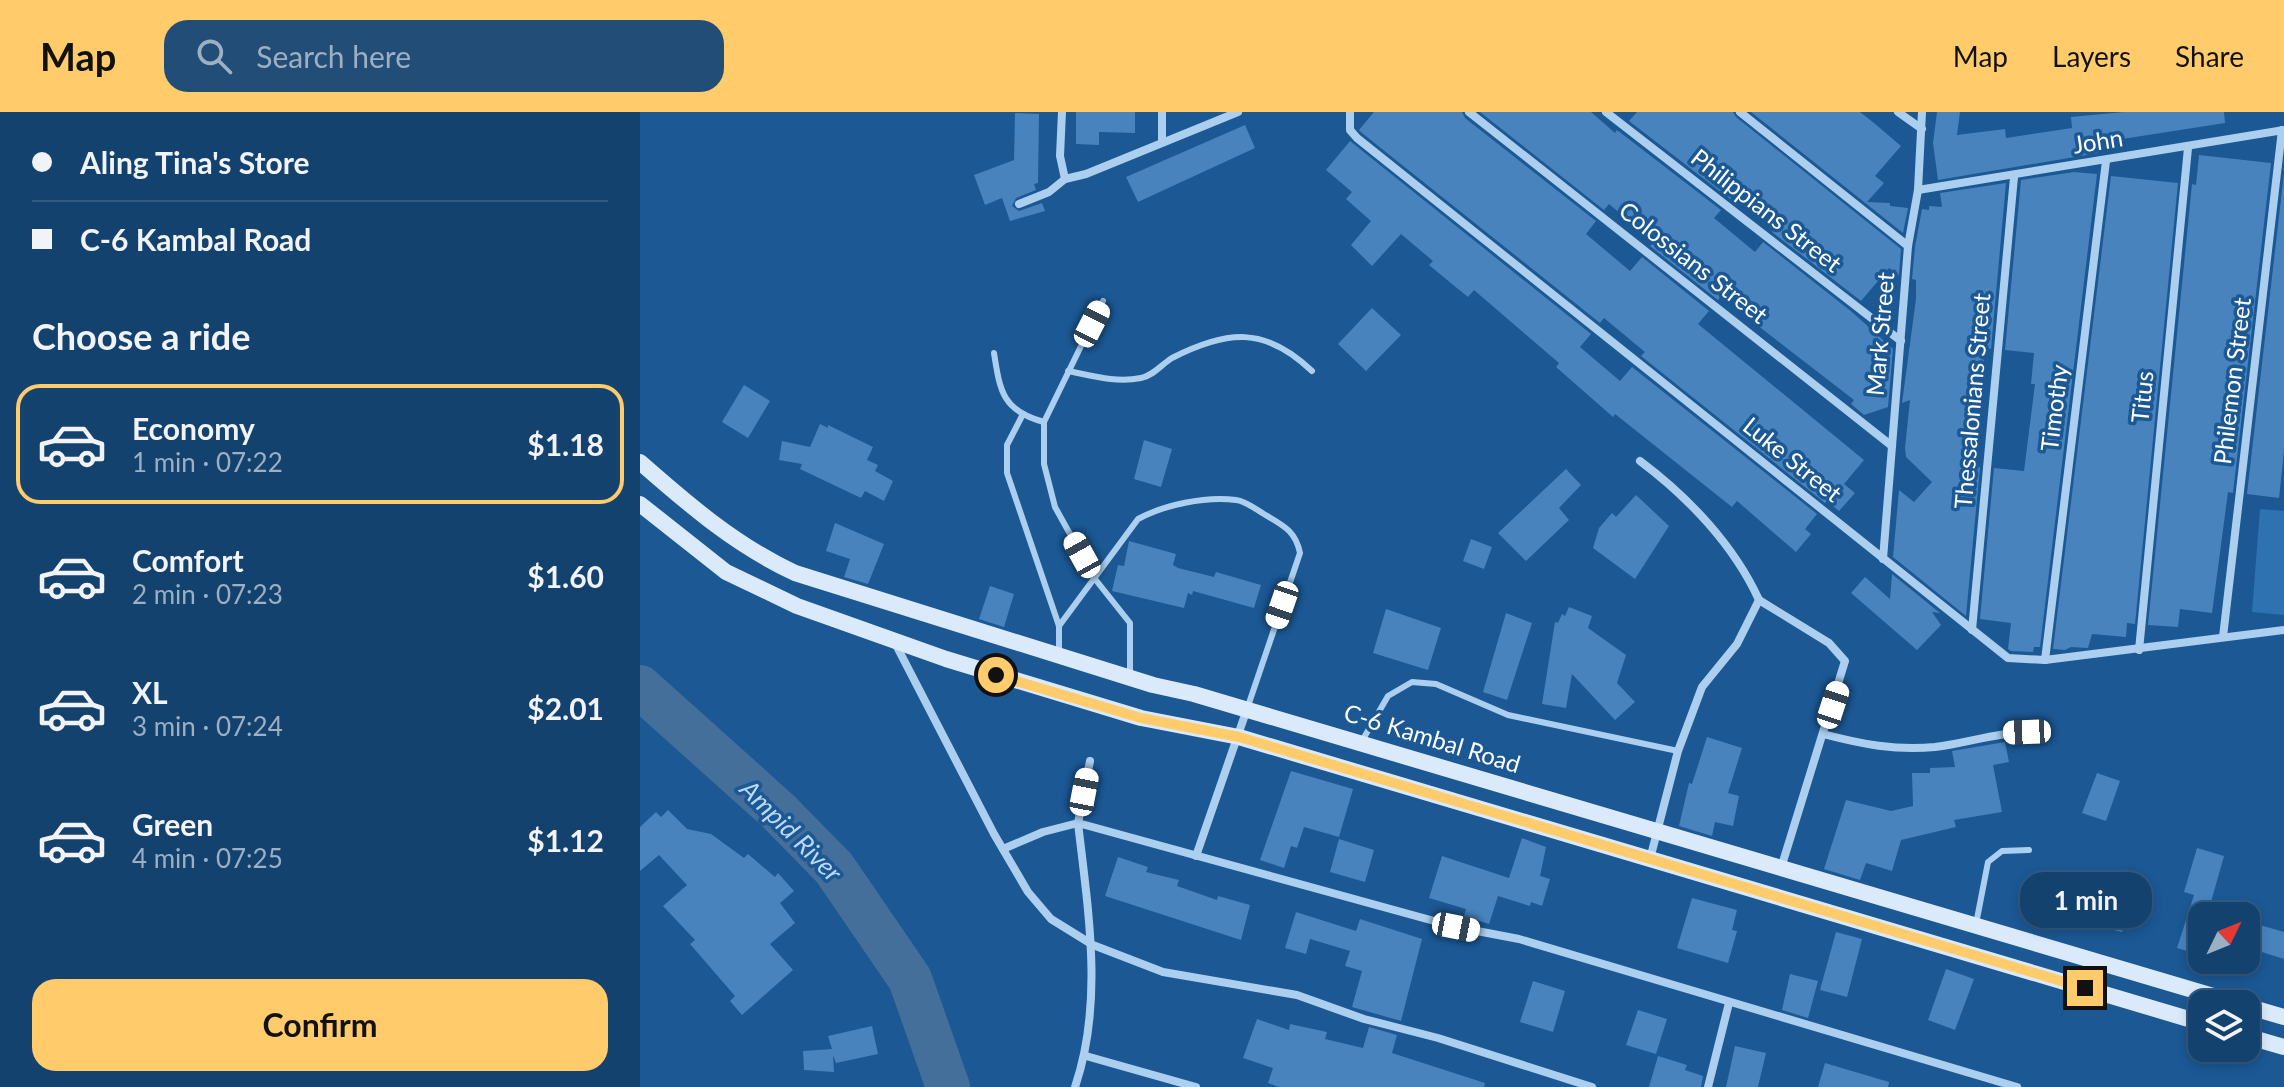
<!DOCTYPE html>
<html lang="en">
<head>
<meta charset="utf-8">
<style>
  :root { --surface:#14426f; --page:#214d77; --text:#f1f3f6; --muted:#9db0c3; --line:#335b82; --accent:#ffcb6b }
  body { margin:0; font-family:Lato,sans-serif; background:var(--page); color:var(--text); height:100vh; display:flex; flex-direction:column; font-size:30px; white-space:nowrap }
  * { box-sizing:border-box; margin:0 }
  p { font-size:26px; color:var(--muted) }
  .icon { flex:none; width:44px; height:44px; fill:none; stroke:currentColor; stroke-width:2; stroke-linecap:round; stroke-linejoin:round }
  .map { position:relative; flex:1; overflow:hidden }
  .drawer { display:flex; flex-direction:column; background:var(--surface); width:640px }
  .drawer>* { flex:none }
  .hud { display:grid; align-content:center; height:176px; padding:0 32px; background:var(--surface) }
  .needle { width:52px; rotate:47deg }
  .buttons { position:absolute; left:1548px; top:790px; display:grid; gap:16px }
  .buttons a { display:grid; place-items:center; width:72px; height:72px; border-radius:16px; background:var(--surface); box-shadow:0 4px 12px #0003,0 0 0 2px var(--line); font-size:40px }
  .end { position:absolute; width:36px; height:36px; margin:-18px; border:10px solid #ffcb6b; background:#111; box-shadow:0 0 0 4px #111 }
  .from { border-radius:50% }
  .bubble { position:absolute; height:56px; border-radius:24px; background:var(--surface); box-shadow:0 4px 12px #0003,0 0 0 2px var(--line); font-size:26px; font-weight:700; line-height:56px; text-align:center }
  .car { position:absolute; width:24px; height:48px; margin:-24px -12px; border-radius:10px; box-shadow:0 0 6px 2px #0007; background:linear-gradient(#fff 24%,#345 0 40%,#fff 0 76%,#345 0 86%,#fff 0) }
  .hud b { display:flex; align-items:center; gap:28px; height:76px; font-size:30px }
  .hud b+b { border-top:2px solid var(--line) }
  .hud i { width:20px; height:20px; background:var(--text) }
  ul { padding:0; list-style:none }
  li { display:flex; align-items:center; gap:24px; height:120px; margin:0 16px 12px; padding:0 16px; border:4px solid transparent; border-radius:24px }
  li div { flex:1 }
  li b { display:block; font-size:30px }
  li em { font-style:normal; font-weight:700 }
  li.selected { border-color:var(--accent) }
  li>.icon { width:72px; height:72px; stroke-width:1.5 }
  h2 { padding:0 32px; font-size:36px; line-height:96px }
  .cta { display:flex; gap:16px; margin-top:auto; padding:16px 32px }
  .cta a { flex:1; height:92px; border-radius:24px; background:var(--accent); color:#111; font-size:32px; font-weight:700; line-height:92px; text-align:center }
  header { display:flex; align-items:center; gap:48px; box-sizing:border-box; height:112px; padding:0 40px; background:var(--accent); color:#111 }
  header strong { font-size:38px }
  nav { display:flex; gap:44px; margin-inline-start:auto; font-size:28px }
  .search { width:560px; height:72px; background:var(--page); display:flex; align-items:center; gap:20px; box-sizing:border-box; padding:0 28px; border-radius:24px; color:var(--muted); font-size:30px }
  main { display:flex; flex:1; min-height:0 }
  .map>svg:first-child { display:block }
  .green { fill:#2e72b2 }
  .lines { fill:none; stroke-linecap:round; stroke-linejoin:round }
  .river { stroke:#446f9a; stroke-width:44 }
  .building { fill:#4883bd }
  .lane { stroke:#adcfef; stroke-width:6 }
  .street { stroke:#adcfef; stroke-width:8 }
  .secondary { stroke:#daeafb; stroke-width:16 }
  .route { stroke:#ffcb6b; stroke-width:10 }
  .labels { text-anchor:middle; stroke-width:7; stroke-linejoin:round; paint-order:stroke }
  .street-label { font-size:24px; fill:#fff; stroke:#1b5894 }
  .water-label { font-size:26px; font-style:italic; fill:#b9d9f6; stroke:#1b5894 }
</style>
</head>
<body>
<header>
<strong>Map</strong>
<div class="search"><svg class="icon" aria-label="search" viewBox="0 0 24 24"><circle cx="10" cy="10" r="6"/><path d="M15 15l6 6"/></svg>Search here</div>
<nav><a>Map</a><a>Layers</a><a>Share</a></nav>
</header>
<main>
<section class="drawer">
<div class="hud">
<b><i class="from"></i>Aling Tina's Store</b>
<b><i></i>C-6 Kambal Road</b>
</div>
<h2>Choose a ride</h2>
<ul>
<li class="selected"><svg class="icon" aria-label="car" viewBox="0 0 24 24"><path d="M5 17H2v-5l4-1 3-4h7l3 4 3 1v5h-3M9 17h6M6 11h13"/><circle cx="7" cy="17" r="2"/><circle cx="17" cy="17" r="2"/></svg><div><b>Economy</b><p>1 min · 07:22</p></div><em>$1.18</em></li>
<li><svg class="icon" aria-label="car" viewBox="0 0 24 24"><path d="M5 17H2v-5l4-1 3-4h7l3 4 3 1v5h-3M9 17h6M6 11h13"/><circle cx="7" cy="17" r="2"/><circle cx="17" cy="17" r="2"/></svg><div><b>Comfort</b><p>2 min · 07:23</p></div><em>$1.60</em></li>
<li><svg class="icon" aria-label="car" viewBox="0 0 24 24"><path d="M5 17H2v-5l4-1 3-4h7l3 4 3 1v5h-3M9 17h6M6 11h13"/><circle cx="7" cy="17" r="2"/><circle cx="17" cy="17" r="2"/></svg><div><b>XL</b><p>3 min · 07:24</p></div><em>$2.01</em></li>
<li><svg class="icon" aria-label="car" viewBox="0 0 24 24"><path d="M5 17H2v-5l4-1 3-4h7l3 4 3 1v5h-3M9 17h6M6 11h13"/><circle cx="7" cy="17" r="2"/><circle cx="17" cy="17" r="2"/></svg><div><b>Green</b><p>4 min · 07:25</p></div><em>$1.12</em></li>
</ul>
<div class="cta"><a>Confirm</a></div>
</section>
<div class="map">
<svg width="1644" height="975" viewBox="0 0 1644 975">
  <rect width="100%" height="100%" fill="#1b5894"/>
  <path class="green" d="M1620 397 1644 399V503L1612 500Z"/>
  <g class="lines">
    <path class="river" d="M0 575 137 698 194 756 270 867 308 975"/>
  </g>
  <g class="building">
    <path d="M436 0H495V21L459 20V33L436 32Z"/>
    <path d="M734 0H822L825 6 956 109 946 122 990 159 1002 145 1069 199 1058 212 1224 348 1204 372 1215 381 1199 399 1187 389 1185 391 1001 244 1005 240 964 206 960 211 722 21 719 18Z"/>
    <path d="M840 0H951L975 21 977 18 1081 98 1074 106 1115 140 1123 130 1212 200 1253 237 1248 295 1224 303 1211 292 1214 288 1113 210 1116 206 1085 180 1078 188 1010 134 1014 130 969 92 964 98Z"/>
    <path d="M997 0H1093L1096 5 1261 137 1259 163 1249 156 1221 189 1132 120 1139 112 1098 78 1090 87 989 9Z"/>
    <path d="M1111 0H1220L1234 11 1261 34 1235 64 1244 71 1227 90 1250 91V94L1268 96 1263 121Z"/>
    <path d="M1297 0H1320L1317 23 1365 17 1366 26 1432 16 1431 5 1484 0H1584L1585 11 1463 30 1464 40 1298 68 1293 31Z"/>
    <path d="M375 1 399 2 398 71 394 72 396 78 376 86 372 94 379 99 402 91 405 99 370 109 362 86 345 93 334 63 374 48Z"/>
    <path d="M605 13 615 36 498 90 486 65Z"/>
    <path d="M710 29 951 222 940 235 980 269 992 255 1177 402 1165 417 1171 422 1156 440 1097 389 1092 395 975 302 973 305 916 255 919 251 834 178 828 185 812 172 789 153 793 149 761 122 732 154 711 133 731 109 706 87 712 80 686 58Z"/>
    <path d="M1559 43 1631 51 1593 381 1588 380 1572 501 1540 497 1538 515 1508 513 1552 72 1556 73Z"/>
    <path d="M1434 60 1457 62 1400 535H1394L1393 540 1371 539 1368 537 1371 511 1340 507 1354 356 1384 359 1395 272H1391L1394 241 1365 238 1381 68Z"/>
    <path d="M1644 61V339L1639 386 1607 382Z"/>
    <path d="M1471 64 1538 71 1495 512 1487 511 1486 525 1452 522 1448 536 1431 535 1425 538 1413 537Z"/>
    <path d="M1366 71 1351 237 1345 236 1342 269 1333 268 1321 353 1340 355 1326 504 1253 445 1259 378 1274 390 1292 370 1266 345 1265 336 1270 288 1262 291 1276 187V168L1272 167 1275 135 1282 97 1289 98V94L1302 95 1300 81Z"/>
    <path d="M732 196 761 223 726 259 698 232Z"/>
    <path d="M104 273 130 289 108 326 82 310Z"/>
    <path d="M180 312 188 316V313L233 335 227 348 238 353 235 359 253 369 244 389 225 379 221 386 160 357 162 352 139 348 142 329 170 335Z"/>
    <path d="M504 328 532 337 521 375 494 367Z"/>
    <path d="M926 357 941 373 919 396 929 408 886 449 858 421Z"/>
    <path d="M996 383 1029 414 995 467 953 436 959 416 972 401 976 405Z"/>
    <path d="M195 411 244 432 228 472 204 465 210 447 186 439Z"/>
    <path d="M831 427 852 435 844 457 823 449Z"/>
    <path d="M489 429 536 442 533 453 538 456 574 465 576 460 621 473 614 496 553 479 552 483 548 481 544 496 472 479 478 453 484 454Z"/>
    <path d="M1252 462 1300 501 1292 500 1301 513 1277 538 1211 481 1225 465 1250 487Z"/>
    <path d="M350 474 374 482 364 515 339 507Z"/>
    <path d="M929 495 952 504 948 516 986 543 977 571 995 590 975 608 932 562 926 596 902 592 915 510 918 511 922 502 925 504Z"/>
    <path d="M746 497 801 516 788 558 733 541Z"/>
    <path d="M866 501 892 511 867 588 843 580Z"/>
    <path d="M1067 625 1102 636 1088 681 1099 684 1093 714 1075 710 1072 724 1039 714 1049 671 1052 672Z"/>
    <path d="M1365 630 1369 650 1353 653 1362 700 1314 708 1316 715 1261 728 1252 759 1226 751 1220 768 1184 757 1206 688 1251 699 1273 694 1272 661H1290V656L1315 655 1312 639Z"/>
    <path d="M651 659 713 677 699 725 664 715 657 736 651 734 644 756 620 748Z"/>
    <path d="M1457 661 1480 669 1466 709 1442 701Z"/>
    <path d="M28 698 47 717 71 722 104 746 108 742 135 765 138 761 154 779 140 791 155 811 130 832 153 858 102 903 90 889 95 884 50 832 55 828 23 794 47 773 19 743 0 759V715L16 700 21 705Z"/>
    <path d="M882 726 906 735 900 764 910 767 902 794 891 790 890 794 858 784 849 812 824 804 826 797 789 786 802 744 869 766Z"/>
    <path d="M699 727 734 738 725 770 690 760Z"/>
    <path d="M1557 736 1584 744 1567 804H1562V827L1557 842 1537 836 1554 783 1544 780Z"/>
    <path d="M478 745 508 755 506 760 539 768 537 774 577 788 578 784 610 793 601 828 465 784Z"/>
    <path d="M1424 762 1492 781 1482 820 1457 814 1459 806 1414 791Z"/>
    <path d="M1052 786 1097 798 1092 818 1097 819 1088 851 1037 836Z"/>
    <path d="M656 800 716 819 720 807 782 827 761 909 712 895 722 859 705 854 710 839 670 827 666 842 645 836Z"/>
    <path d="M1606 809 1644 820V847L1606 835Z"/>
    <path d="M1196 820 1222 827 1207 885 1180 878Z"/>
    <path d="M1306 857 1334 867 1315 918 1288 908Z"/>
    <path d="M1150 862 1178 869 1168 906 1142 898Z"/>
    <path d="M893 869 925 879 913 920 880 910Z"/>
    <path d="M998 898 1027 907 1016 942 986 933Z"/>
    <path d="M617 907 649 918 650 912 687 920 685 927 723 936 729 915 757 923 752 941 845 971 844 975H639L628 971 633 956 603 946Z"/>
    <path d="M232 914 238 942 196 951 193 943 194 960 164 958 163 939 192 937 188 924Z"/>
    <path d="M1095 934 1126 941 1118 975H1086Z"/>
    <path d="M1018 944 1047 953 1045 958 1063 964 1061 975H1009Z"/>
    <path d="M1185 951 1249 970 1248 975H1178Z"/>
  </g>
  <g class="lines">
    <g class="lane">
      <path d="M463 189 404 310V352L415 395 455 467 490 511V563"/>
      <path d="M354 241C360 280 363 299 404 310"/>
      <path d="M428 259C453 264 476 271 501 266 513 264 522 252 532 246 587 218 625 214 672 259"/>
      <path d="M382 304 367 333V361L419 514V540"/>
      <path d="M419 514 498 407C524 393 565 384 596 388 607 389 619 400 629 405 646 415 656 421 660 441L607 597"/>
      <path d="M722 629 748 584 772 570 796 572 868 603 1038 639"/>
      <path d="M1336 812 1348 750 1362 739 1389 738"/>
    </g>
    <g class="street">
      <path d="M422 0 420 44 425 67 446 62 598 0"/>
      <path d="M710 0V18L717 26 1368 546 1405 548 1644 518"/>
      <path d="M829 0 1252 334"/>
      <path d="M966 0 1261 229"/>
      <path d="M1100 0 1268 134"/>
      <path d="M1258 0 1282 17"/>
      <path d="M522 29V0"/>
      <path d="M1278 78 1644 18"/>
      <path d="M379 92 409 80 425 67"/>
      <path d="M1000 349C1048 385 1094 433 1119 488L1097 532 1062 575 1038 639 1010 747"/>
      <path d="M1243 447 1268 134 1278 78 1282 0"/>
      <path d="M1119 488 1189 531 1205 549 1141 756"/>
      <path d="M1332 518 1374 65"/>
      <path d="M1583 525 1642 18"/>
      <path d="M255 531 354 722 388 780 411 807 453 833 523 860 657 883 724 907 798 926 952 975"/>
      <path d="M1499 538 1548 36"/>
      <path d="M1405 548 1466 49"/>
      <path d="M1183 622C1221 632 1256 639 1295 635 1327 631 1355 621 1387 620"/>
      <path d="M363 737 403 720 438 711 450 649"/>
      <path d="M556 744 607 597"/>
      <path d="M446 944 556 975"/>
      <path d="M435 975C464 890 448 798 438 711L816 815 879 827 1377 975"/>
      <path d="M1068 975 1089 891"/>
    </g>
    <g class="secondary">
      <path d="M0 350C49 393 95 433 155 461L513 573 554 582 1600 892"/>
      <path d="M0 392 86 460 157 494 306 547 501 606 599 625 1562 911"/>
      <path d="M1606 894 1644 905"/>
      <path d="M1606 924 1644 935"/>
    </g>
  </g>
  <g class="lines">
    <path class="route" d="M356 563 501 606 599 625 1445 876"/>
  </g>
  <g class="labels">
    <g class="street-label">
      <text transform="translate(1458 30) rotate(-9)" y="8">John</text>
      <text transform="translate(1126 99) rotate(38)" y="8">Philippians Street</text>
      <text transform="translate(1053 151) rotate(38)" y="8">Colossians Street</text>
      <text transform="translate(1241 222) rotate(-85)" y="8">Mark Street</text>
      <text transform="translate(1593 269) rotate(-83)" y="8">Philemon Street</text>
      <text transform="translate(1503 285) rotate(-84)" y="8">Titus</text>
      <text transform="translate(1333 289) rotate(-85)" y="8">Thessalonians Street</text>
      <text transform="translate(1415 296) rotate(-83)" y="8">Timothy</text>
      <text transform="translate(1152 348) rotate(39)" y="8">Luke Street</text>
      <text transform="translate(792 627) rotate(17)" y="8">C-6 Kambal Road</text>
    </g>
    <g class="water-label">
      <text transform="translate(151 719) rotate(45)" y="9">Ampid River</text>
    </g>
  </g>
</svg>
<div class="buttons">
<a><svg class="needle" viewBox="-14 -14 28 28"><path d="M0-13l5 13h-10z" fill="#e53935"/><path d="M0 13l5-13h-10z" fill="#9db0c3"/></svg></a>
<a><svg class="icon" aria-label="layers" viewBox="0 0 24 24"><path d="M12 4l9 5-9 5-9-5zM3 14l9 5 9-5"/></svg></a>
</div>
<i class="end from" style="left:356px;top:563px"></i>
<i class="end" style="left:1445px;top:876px"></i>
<div class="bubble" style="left:1380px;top:760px;width:132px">1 min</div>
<i class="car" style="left:452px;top:212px;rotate:27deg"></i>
<i class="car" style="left:442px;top:443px;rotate:331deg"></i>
<i class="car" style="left:642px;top:493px;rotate:199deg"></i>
<i class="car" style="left:1193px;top:593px;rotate:18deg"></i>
<i class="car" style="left:1387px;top:620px;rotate:268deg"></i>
<i class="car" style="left:444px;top:680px;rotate:11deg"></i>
<i class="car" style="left:816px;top:815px;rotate:101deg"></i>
</div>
</main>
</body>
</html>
